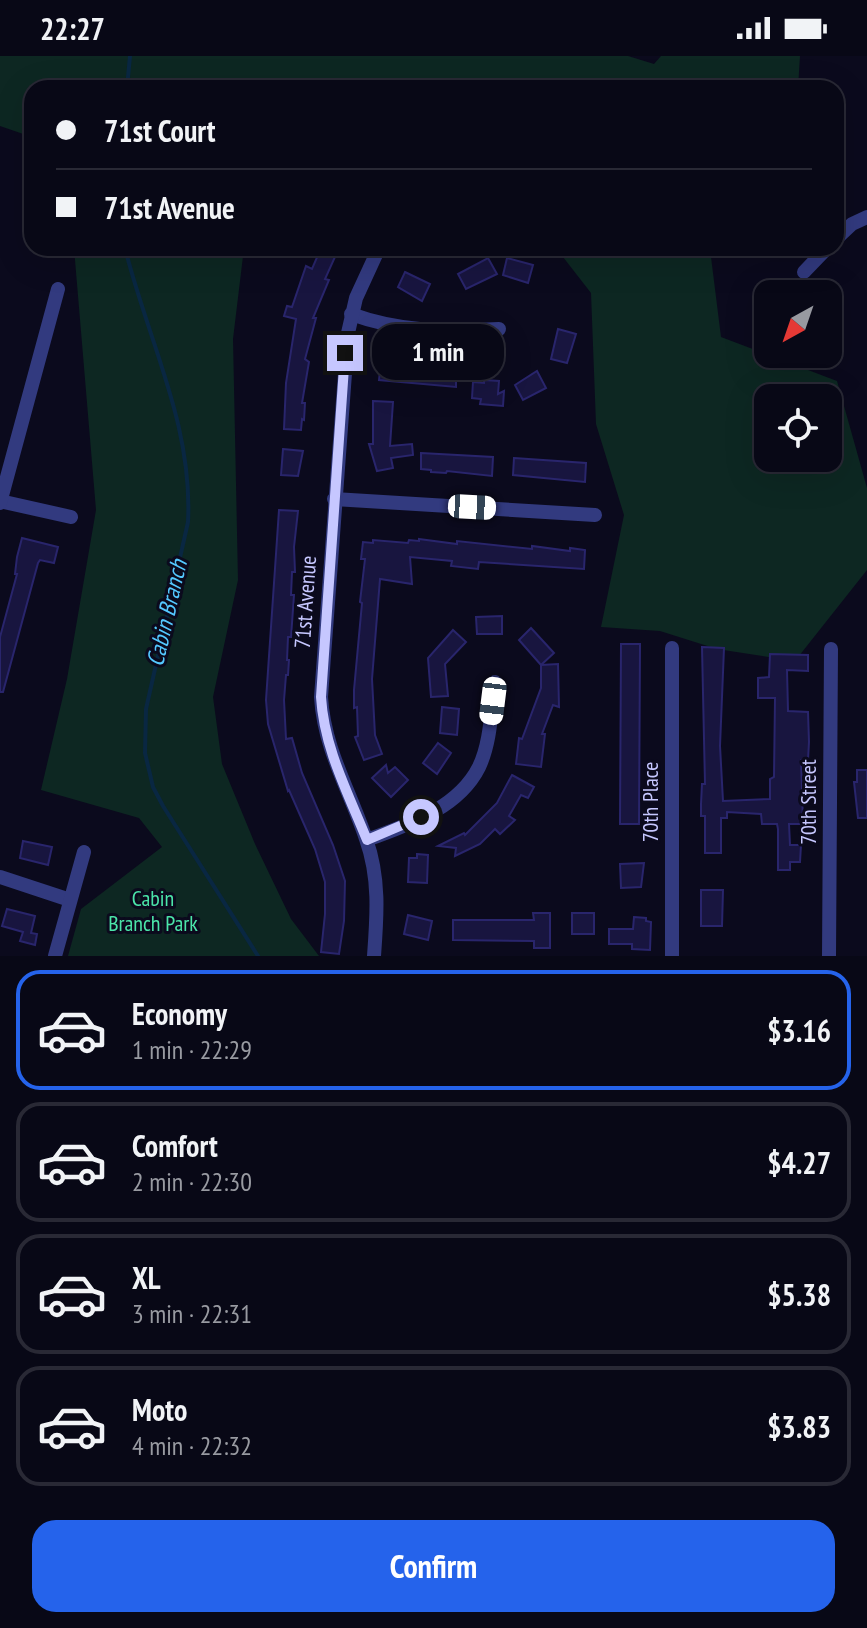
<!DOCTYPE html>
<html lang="en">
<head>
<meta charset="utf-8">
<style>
  :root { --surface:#080816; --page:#161623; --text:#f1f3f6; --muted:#989aa1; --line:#292935; --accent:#2563eb }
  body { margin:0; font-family:"PT Sans Narrow",sans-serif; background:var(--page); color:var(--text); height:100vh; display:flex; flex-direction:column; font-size:30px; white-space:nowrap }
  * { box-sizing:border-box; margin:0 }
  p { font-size:26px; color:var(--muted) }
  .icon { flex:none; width:44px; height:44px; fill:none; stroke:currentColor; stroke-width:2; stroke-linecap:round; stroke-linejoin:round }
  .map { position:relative; height:900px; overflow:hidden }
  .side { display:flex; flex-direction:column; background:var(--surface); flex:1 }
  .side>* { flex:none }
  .top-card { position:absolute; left:24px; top:24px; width:820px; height:176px; border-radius:24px; box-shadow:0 8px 32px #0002,0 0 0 2px var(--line); display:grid; align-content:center; height:176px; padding:0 32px; background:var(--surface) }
  .needle { width:52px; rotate:220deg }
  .controls { position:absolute; left:754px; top:224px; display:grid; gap:16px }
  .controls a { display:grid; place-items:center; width:88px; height:88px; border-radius:16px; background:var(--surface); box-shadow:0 8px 32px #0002,0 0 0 2px var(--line); font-size:40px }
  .end { position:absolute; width:36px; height:36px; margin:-18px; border:10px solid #c6c7ff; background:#111; box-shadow:0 0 0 4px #111 }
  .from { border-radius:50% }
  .bubble { position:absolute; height:56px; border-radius:24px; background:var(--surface); box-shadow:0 8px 32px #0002,0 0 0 2px var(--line); font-size:26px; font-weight:700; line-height:56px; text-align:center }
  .car { position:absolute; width:24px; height:48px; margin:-24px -12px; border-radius:10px; box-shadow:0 0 6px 2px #0007; background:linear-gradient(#fff 24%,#345 0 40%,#fff 0 76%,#345 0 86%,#fff 0) }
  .top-card b { display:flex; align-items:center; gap:28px; height:76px; font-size:30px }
  .top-card b+b { border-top:2px solid var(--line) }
  .top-card i { width:20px; height:20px; background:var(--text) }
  ul { padding:14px 0 0; list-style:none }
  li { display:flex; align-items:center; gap:24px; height:120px; margin:0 16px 12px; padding:0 16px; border:4px solid var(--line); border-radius:24px }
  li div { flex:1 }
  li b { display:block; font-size:30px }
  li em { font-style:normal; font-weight:700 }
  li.on { border-color:var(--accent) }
  li>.icon { width:72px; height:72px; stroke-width:1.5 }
  .action { display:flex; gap:16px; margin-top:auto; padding:16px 32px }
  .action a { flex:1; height:92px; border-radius:24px; background:var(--accent); color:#fff; font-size:32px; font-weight:700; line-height:92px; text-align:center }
  .status { display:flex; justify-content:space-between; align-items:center; height:56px; padding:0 40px; background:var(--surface); direction:ltr }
  .status svg { height:22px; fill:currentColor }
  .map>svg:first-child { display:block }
  .green { fill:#0d2722; fill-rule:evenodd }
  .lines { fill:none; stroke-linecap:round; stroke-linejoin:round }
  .stream { stroke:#092742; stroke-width:4 }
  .building { fill:#18153f; stroke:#29256c; stroke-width:2 }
  .minor { stroke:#323a7f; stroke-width:14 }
  .route { stroke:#c6c7ff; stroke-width:10 }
  .labels { text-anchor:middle; stroke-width:6; stroke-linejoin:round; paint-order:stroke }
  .street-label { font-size:22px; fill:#c6c7ff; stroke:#0b0a1d }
  .park-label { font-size:22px; fill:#4be5a9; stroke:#0b0a1d }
  .water-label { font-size:24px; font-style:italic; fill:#54c8ff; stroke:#0b0a1d }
</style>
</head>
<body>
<div class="status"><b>22:27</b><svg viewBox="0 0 49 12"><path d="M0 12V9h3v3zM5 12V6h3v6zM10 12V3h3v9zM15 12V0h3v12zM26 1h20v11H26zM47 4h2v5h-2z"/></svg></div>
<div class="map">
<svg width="867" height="900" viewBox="0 0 867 900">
  <rect width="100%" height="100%" fill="#0b0a1d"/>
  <g class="green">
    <path d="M0 0H628L654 8 661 0H800L798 32H322L311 28 309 32H32V81L0 70Z"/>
    <path d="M74 192H244L233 283 238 524 213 641 222 708 255 788 291 863 319 900H68L81 853 162 791 139 762 41 734 67 623 96 454Z"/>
    <path d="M556 192H739L711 201 721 281 837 325 867 432V514L795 605 717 593 660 575 601 571 624 459 596 368 591 237ZM768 342H828V402H768Z"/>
  </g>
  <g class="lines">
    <g class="stream">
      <path d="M127 32 130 0"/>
      <path d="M125 192C148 285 193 368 188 466L146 653 145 697 153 731 163 750 258 900"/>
    </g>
  </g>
  <g class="building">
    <path d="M321 192H339L325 223 329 224 313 262H316L305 303 309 306 302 347H305L304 364 302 363 301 374 284 373 286 327 296 263 284 260 287 250 292 251 306 210 312 213Z"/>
    <path d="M488 202 497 218 466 233 458 218Z"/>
    <path d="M507 202 533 209 528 227 503 219Z"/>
    <path d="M405 216 430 228 422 245 398 231Z"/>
    <path d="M558 273 576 278 567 307 551 303Z"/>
    <path d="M392 306 419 309 418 313 456 311V331L379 324 381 307 392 308Z"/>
    <path d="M537 315 546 332 523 344 515 329Z"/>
    <path d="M484 324 499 325 498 338 504 335 503 350 480 348 481 343 472 342 473 326 484 327Z"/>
    <path d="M373 345 393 346 390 390 412 388 413 399 391 402 393 412 377 415 369 388H373Z"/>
    <path d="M283 393 303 395 298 420 281 419Z"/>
    <path d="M421 397 493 401 492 420 447 415 446 417 431 416V414L421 413Z"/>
    <path d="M514 402 586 407 585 426 513 419Z"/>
    <path d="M279 454 298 455 294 491 295 516H292L291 539H294L291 581H288L287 604H289L288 619H286L284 644 286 683 292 682 302 717 333 789 345 825 344 865 339 898 321 896 325 858V826L315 793 289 734 288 735 268 668 266 644Z"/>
    <path d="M22 482 58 491 54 507 40 504 38 507 3 636H0V581L17 518H15L17 501Z"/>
    <path d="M419 483 457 488V485L532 493V490L570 495V492L585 494 584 513 479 506 478 513 451 510 452 505 410 501 412 528 380 523 372 623 375 679 382 698 364 704 355 681 358 680 357 651 354 652V634L362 547 360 546 365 503H361L363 486 373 487V484L408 487 409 484 419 485Z"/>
    <path d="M502 560V578H477L476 561Z"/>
    <path d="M531 572 554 597 541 609 519 584Z"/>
    <path d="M453 574 466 586 445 608 448 640 431 641 428 602Z"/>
    <path d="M621 588H640L639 768H620Z"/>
    <path d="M702 591 724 592 720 690 723 745 770 743V723L774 721 775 642H758V622L769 621 770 598 808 599V615L787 614 788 655 808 656 809 686 808 704H801L803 768H789L790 789H801L800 806H790V814H778V773L777 768H762L761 758 727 756V762H721V797H705V760H701V748L702 728H705Z"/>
    <path d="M558 608 559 651 553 649 542 678H545L541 711 516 708 519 682 522 683 541 632V609Z"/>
    <path d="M442 651 459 653 457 679 440 677Z"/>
    <path d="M438 687 451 697 437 718 423 707Z"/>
    <path d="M386 709 388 717 395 711 408 724 391 741 372 722Z"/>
    <path d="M857 714H867V762H858L854 726H857Z"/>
    <path d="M512 719 534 731 528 742 521 739 509 760 515 764 500 778 495 773 480 788 455 800 456 792 438 790 464 777 465 779 497 747Z"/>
    <path d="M23 785 52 791 48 809 20 802Z"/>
    <path d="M417 798 428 799 427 827 408 826 409 802H417Z"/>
    <path d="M644 807 641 831 621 832 620 808Z"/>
    <path d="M701 834H723L722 870H701Z"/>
    <path d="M7 853 35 860 31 877 37 878 35 889 20 885 23 876 2 870Z"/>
    <path d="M533 857H550V892H534V885L453 884V864H534Z"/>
    <rect x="572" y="857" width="22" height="21"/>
    <path d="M408 859 432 865 428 884 404 878Z"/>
    <path d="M634 861 646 862V865L651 866 650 894 632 893V888H609V873H633Z"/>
  </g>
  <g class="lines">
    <g class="minor">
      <path d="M836 183 852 168 867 161"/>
      <path d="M804 216 827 192"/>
      <path d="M351 258C400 276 447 276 499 273"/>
      <path d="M334 443 595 459"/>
      <path d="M0 445 71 461"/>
      <path d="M0 447 58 233"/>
      <path d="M367 784C407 769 458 753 479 711 491 686 491 654 495 626"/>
      <path d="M0 821 70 844"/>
      <path d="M55 900 84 796"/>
      <path d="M374 900C377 860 380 822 366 783 350 735 324 693 321 641L348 277 356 242 379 192"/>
      <path d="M672 900V592"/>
      <path d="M829 900 831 593"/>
    </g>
  </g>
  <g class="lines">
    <path class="route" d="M345 297 321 641C324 692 348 737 367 784L421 761"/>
  </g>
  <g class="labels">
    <g class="street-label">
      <text transform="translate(305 546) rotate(-86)" y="8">71st Avenue</text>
      <text transform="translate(650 746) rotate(-90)" y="8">70th Place</text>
      <text transform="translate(808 746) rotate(-90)" y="8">70th Street</text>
    </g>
    <g class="park-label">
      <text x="153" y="850">Cabin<tspan x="153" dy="25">Branch Park</tspan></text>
    </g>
    <g class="water-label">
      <text transform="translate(167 557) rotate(-77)" y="8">Cabin Branch</text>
    </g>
  </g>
</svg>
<div class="controls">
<a><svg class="needle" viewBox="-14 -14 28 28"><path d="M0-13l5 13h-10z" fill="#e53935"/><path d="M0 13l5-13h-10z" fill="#989aa1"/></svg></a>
<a><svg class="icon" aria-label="locate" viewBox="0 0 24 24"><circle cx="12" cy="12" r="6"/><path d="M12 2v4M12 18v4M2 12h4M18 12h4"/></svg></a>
</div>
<i class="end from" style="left:421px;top:761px"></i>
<i class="end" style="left:345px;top:297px"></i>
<div class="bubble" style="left:372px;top:268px;width:132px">1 min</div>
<i class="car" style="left:472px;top:451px;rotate:93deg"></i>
<i class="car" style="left:493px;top:645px;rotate:187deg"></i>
<div class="top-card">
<b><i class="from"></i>71st Court</b>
<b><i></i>71st Avenue</b>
</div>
</div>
<section class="side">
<ul>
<li class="on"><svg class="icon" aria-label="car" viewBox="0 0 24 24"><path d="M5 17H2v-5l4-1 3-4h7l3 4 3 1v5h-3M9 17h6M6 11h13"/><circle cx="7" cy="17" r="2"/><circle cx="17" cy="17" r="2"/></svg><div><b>Economy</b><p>1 min · 22:29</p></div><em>$3.16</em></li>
<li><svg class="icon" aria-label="car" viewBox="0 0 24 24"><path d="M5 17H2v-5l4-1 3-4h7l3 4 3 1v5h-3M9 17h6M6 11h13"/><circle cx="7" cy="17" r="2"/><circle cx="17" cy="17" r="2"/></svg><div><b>Comfort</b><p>2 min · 22:30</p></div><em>$4.27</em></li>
<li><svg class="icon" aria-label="car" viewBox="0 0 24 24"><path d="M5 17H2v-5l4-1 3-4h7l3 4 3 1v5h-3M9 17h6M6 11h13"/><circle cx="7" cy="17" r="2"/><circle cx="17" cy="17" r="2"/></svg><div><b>XL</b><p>3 min · 22:31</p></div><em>$5.38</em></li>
<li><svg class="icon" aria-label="car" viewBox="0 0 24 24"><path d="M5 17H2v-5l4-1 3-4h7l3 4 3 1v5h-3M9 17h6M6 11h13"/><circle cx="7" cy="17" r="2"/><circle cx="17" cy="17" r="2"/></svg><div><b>Moto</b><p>4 min · 22:32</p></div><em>$3.83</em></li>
</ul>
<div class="action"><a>Confirm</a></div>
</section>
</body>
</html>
